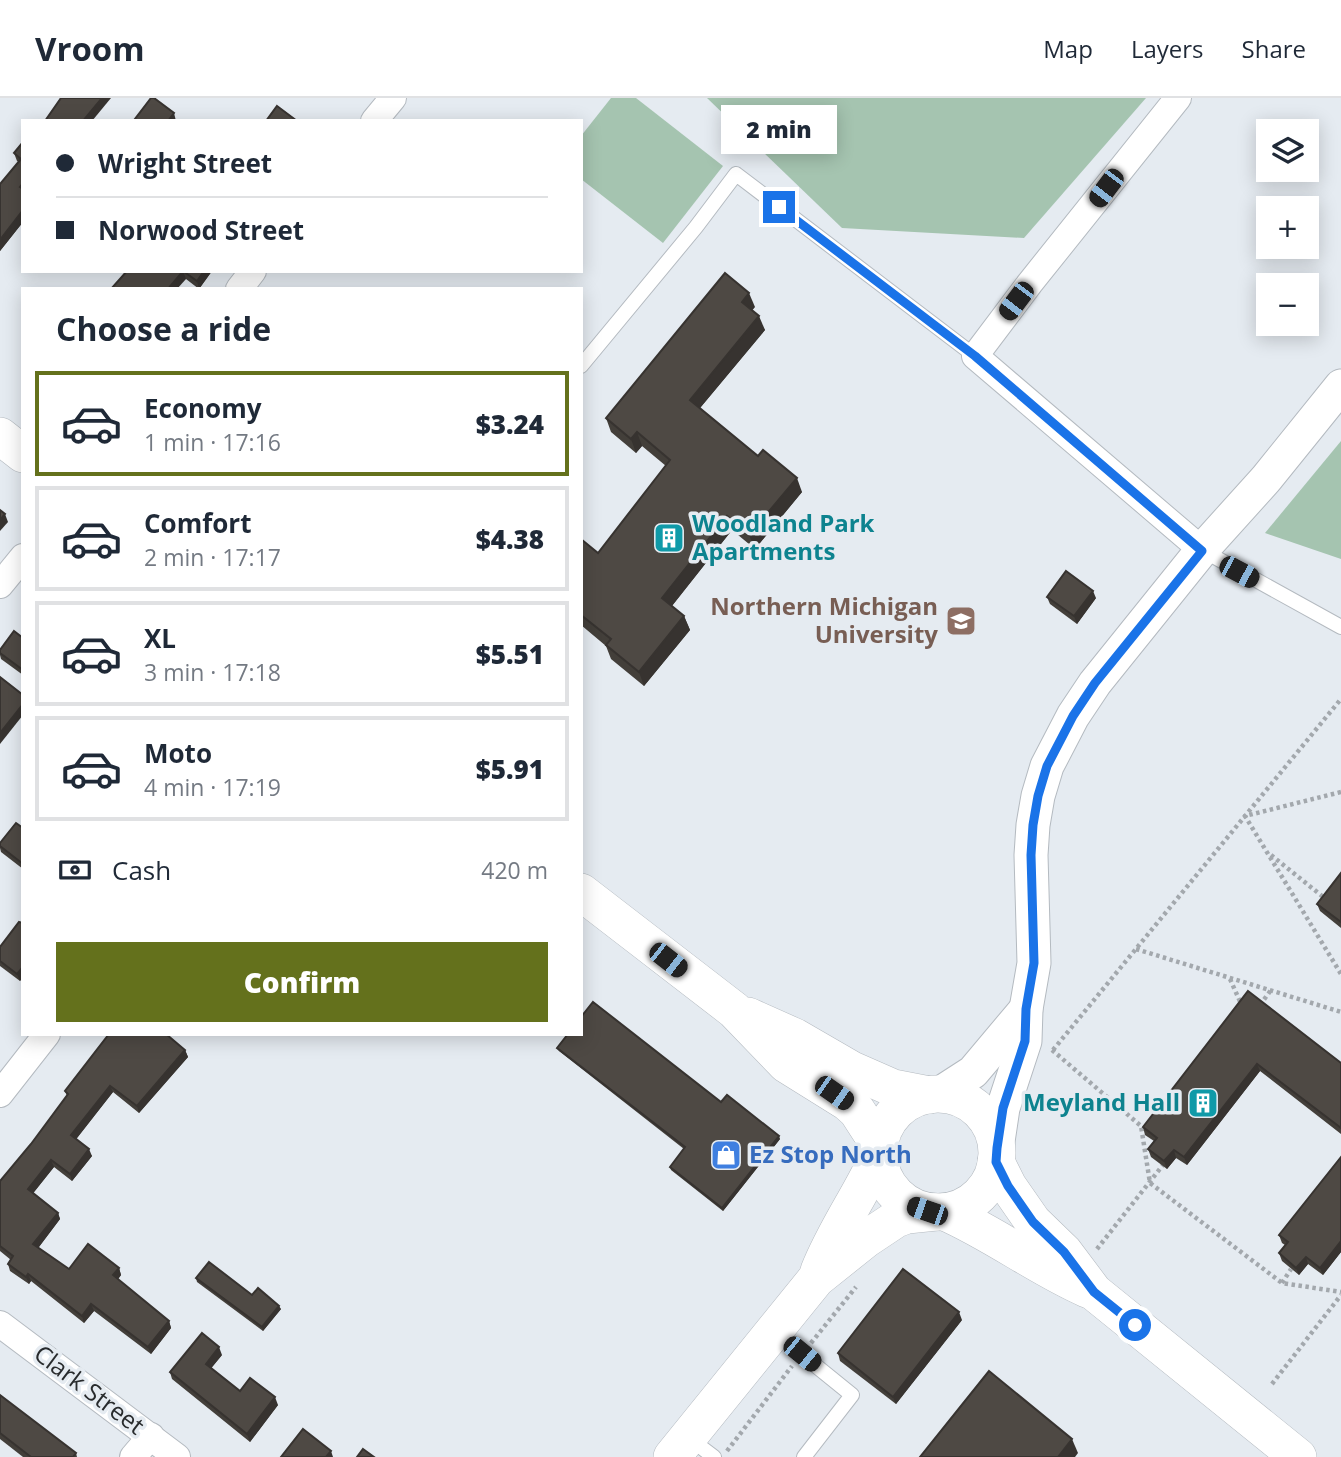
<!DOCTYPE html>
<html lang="en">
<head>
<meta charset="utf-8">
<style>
  :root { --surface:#fff; --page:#f6f6f7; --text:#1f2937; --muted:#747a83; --line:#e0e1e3; --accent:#64711c }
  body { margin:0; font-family:"Open Sans",sans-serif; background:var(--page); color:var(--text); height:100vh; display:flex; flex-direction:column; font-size:26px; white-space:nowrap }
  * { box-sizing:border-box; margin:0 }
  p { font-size:23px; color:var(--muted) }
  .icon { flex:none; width:38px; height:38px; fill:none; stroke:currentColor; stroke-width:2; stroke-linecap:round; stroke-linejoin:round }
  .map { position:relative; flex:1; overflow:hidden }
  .details { position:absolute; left:21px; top:189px; width:562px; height:749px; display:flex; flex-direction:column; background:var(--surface); border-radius:0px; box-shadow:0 4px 18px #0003 }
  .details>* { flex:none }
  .guide { position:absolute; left:21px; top:21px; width:562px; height:154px; border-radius:0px; box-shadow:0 4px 18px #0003; display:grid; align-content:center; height:154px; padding:0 35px; background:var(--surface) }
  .tools { position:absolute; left:1256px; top:21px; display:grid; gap:14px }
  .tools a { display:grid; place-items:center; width:63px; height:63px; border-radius:0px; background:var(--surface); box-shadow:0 4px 18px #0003; font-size:35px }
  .end { position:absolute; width:32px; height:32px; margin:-16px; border:9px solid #1a73e8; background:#fff; box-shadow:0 0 0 4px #fff }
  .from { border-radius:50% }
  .bubble { position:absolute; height:49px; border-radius:0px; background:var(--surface); box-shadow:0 4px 18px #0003; font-size:23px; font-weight:800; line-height:49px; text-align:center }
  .car { position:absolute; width:21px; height:42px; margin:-21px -10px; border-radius:9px; box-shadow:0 0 5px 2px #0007; background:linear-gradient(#222 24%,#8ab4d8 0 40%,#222 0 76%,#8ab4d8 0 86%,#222 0) }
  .guide b { display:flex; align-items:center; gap:24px; height:66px; font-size:26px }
  .guide b+b { border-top:2px solid var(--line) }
  .guide i { width:18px; height:18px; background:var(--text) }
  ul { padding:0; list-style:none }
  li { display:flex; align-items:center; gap:21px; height:105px; margin:0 14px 10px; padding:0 21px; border:4px solid var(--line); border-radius:0px }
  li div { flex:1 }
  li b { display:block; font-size:26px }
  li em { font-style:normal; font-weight:800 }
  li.on { border-color:var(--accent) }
  li>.icon { width:63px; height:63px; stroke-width:1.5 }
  h2 { padding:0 35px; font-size:32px; line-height:84px }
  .pay { display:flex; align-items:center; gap:18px; height:77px; padding:0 35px; font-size:26px }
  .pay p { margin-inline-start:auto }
  .action { display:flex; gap:14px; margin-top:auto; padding:14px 35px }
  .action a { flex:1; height:80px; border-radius:0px; background:var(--accent); color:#fff; font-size:28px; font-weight:800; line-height:80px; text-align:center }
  header { display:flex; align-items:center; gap:42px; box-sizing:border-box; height:98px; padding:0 35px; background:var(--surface); border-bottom:2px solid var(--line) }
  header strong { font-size:33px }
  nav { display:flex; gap:38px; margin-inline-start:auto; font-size:24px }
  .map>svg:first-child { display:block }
  .green { fill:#a5c4b0 }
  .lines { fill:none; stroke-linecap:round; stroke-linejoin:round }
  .service-casing { stroke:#b4bac0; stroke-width:16 }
  .minor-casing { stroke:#b4bac0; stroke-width:28 }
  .tertiary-casing { stroke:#b4bac0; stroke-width:35 }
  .secondary-casing { stroke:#b4bac0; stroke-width:38 }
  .path { stroke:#a3a8ad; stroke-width:4.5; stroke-dasharray:3.5 3.5; stroke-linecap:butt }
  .service { stroke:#fff; stroke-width:14 }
  .minor { stroke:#fff; stroke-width:26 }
  .tertiary { stroke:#fff; stroke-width:33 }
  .secondary { stroke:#fff; stroke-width:37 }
  .wall { fill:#433f3a }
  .shaded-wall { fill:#373330 }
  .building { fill:#4e4944; stroke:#373330; stroke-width:2 }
  .route { stroke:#1a73e8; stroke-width:9 }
  .labels { text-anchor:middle; stroke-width:7; stroke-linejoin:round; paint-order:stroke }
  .culture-label { font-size:24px; font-weight:bold; fill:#0d838f; stroke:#e5ebf1; text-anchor:start }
  .education-label { font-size:24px; font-weight:bold; fill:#785e54; stroke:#e5ebf1; text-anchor:end }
  .shop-label { font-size:24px; font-weight:bold; fill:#366cbe; stroke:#e5ebf1; text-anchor:start }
  .street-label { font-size:24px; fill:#282b2d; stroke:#e5ebf1 }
</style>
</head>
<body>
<header>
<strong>Vroom</strong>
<nav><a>Map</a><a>Layers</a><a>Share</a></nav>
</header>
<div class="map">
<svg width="1341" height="1359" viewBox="0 0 1341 1359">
  <rect width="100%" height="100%" fill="#e5ebf1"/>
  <g class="green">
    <path d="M611 0H636L723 68 663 145 581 81V38Z"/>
    <path d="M707 0H1146L1024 140 842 130Z"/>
    <path d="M1341 343V461L1265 435Z"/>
  </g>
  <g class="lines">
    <g class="service-casing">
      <g id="service">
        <path d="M581 268 696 129 736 76 975 258"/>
        <path d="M1202 452 1341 529"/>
        <path d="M773 1233 852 1297 804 1359"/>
        <path d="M689 1340 714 1359"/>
      </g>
    </g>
    <g class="minor-casing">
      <g id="minor">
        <path d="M1178 0 1030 185 975 258 1202 452"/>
        <path d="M374 23 393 0"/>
        <path d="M239 191 253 173"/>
        <path d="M0 487 23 459"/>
        <path d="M0 996 47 936"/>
        <path d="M0 1226 177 1359"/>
        <path d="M133 1359 151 1338"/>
      </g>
    </g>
    <g class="tertiary-casing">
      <g id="tertiary">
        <path d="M939 996 973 974 1026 911"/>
        <path d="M997 1050 1003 1010 1025 943 1026 911 1034 865 1031 757 1033 727 1038 698 1047 668 1073 618 1095 585 1202 452 1266 381 1341 288"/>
      </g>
    </g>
    <g class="secondary-casing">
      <g id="secondary">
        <path d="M0 338 23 356"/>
        <path d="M581 794 734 912 786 966 847 1004 857 1013 879 1047"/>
        <path d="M748 918 795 939 852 972 893 990 929 997"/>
        <circle cx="938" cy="1055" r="59"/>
        <path d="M996 1064 1008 1088 1033 1124 1064 1154 1094 1194 1298 1359"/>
        <path d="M945 1114C995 1136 1037 1169 1087 1191"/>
        <path d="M819 1173C835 1132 861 1097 879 1057"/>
        <path d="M672 1359 816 1181 866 1141 896 1121 907 1117 936 1114"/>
      </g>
    </g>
    <g class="path">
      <path d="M1341 694 1245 718 1341 876"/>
      <path d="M1271 757 1327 802"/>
      <path d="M1136 851 1341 914"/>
      <path d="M1230 881 1242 908"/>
      <path d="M1260 907 1271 892"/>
      <path d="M1052 952 1141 1028 1150 1085 1282 1185 1341 1194"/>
      <path d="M1053 952 1341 601"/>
      <path d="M1097 1151 1163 1067"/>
      <path d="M1282 1185 1291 1171"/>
      <path d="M811 1245 856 1189"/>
      <path d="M1272 1286 1341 1197"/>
      <path d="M727 1353 792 1268"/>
    </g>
    <use href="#service" class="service"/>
    <use href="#minor" class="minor"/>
    <use href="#tertiary" class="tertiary"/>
    <use href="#secondary" class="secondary"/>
  </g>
  <g class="wall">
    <path d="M23 44V124L0 153V86L19 64 17 63 14 55Z"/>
    <path d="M127 173H212L199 191 186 181Z"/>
    <path d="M755 209 752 212 765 232 700 310 802 394 755 451 732 432 672 508 684 518 690 532 644 588 611 561 606 548 581 527V441L598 455 666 368 642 348 636 355 611 334 606 320Z"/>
    <path d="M1047 499 1096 500 1077 526 1050 506Z"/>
    <path d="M23 540V577L1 561 0 557V552Z"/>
    <path d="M23 730V771L1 754 0 750V745Z"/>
    <path d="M1341 775V830L1320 813 1317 806Z"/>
    <path d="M23 825V879L20 883 0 868V849Z"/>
    <path d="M1248 893 1341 965V1036L1260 973 1187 1067 1176 1060 1167 1071 1151 1059 1148 1051 1154 1043 1145 1037 1143 1029Z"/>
    <path d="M557 950 721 1004 780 1041 723 1113 671 1072 670 1069 684 1051 559 953Z"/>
    <path d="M185 952 188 959 139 1015 113 994 76 1041 92 1058 72 1083 54 1069 33 1095 58 1115 60 1121 38 1150 69 1171 119 1170 121 1177 118 1181 169 1223 171 1230 151 1256 94 1213 84 1225 31 1183 29 1186 10 1173 8 1166 11 1162 0 1153V1083L31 1046 67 998 65 993Z"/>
    <path d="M1341 1059V1154L1323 1177 1308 1166 1299 1177 1282 1163 1279 1155 1285 1147 1282 1145 1279 1137Z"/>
    <path d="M196 1180 252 1197 281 1211 263 1233 197 1184Z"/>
    <path d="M962 1222 896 1306 840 1263 838 1255Z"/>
    <path d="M222 1257 211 1270 240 1293 278 1307 250 1344 172 1281 170 1274Z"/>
    <path d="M0 1297 76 1355 77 1359H23L0 1341Z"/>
  </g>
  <g class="shaded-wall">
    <path d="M102 0H111L92 23H83Z"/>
    <path d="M174 15 176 23H168Z"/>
    <path d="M23 112V124L0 153V142Z"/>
    <path d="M183 173 186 181 177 191H168Z"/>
    <path d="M204 173H212L199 191 197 183Z"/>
    <path d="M749 195 755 209 747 218 742 204Z"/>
    <path d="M759 218 765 232 695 316 690 302Z"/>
    <path d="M637 334 642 348 636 355 631 341Z"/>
    <path d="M797 380 802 394 755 451 749 437Z"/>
    <path d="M5 416 8 424 0 433V422Z"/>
    <path d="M727 418 732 432 667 514 662 500Z"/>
    <path d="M1093 493 1096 500 1077 526 1074 518Z"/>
    <path d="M684 518 690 532 644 588 639 574Z"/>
    <path d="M23 606V617L0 646V635Z"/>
    <path d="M23 869V879L20 883 17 876Z"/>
    <path d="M185 952 188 959 139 1015 137 1008Z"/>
    <path d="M1257 966 1260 973 1187 1067 1184 1059Z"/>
    <path d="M110 988 113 994 74 1044 71 1037Z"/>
    <path d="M779 1038 780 1041 723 1113 722 1110Z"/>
    <path d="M89 1051 92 1058 72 1083 70 1076Z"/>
    <path d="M1174 1052 1176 1060 1167 1071 1164 1063Z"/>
    <path d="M51 1062 54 1069 31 1098 28 1091Z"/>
    <path d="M58 1115 60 1121 36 1153 33 1146Z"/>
    <path d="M1341 1143V1154L1323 1177 1320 1170Z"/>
    <path d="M1306 1159 1308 1166 1299 1177 1296 1170Z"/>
    <path d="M119 1170 121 1177 116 1184 113 1177Z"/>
    <path d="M28 1176 31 1183 29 1186 26 1179Z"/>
    <path d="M91 1206 94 1213 84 1225 82 1218Z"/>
    <path d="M279 1208 281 1211 263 1233 262 1229Z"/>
    <path d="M959 1214 962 1222 896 1306 893 1299Z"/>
    <path d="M169 1223 171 1230 151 1256 148 1249Z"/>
    <path d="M219 1249 222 1257 209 1273 206 1266Z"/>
    <path d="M275 1299 278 1307 250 1344 247 1336Z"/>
    <path d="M1072 1341 1078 1355 1075 1359H1058Z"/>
    <path d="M331 1353 333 1359H326Z"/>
  </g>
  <g class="building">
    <path d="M61 0H102L83 23H45Z"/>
    <path d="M151 0H154L174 15 168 23H137L135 21Z"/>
    <path d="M277 8 297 23H266Z"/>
    <path d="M23 44V85L20 89 23 91V112L0 142V86L21 61 14 55Z"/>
    <path d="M127 173H204L197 183 183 173 168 191H111Z"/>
    <path d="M725 175 749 195 742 204 759 218 690 302 758 358 763 352 797 380 749 437 727 418 662 500 684 518 639 574 606 547 611 541 581 517V441L598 455 670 362 637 334 631 341 606 320Z"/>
    <path d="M0 412 5 416 0 422Z"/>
    <path d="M1066 473 1093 493 1074 518 1047 499Z"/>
    <path d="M14 533 23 540V572L0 555V552Z"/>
    <path d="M0 579 23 597V606L0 635Z"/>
    <path d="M16 725 23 730V766L0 748V745Z"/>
    <path d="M1341 775V824L1317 806Z"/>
    <path d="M19 824 23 825V869L17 876 0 863V849Z"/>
    <path d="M1248 893 1341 965V1030L1257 966 1184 1059 1174 1052 1164 1063 1148 1051 1157 1040 1143 1029Z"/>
    <path d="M593 904 721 1004 727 997 779 1038 722 1110 670 1069 685 1049 557 950 568 936H581V919Z"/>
    <path d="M109 936H166L185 952 137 1008 110 988 71 1037 89 1051 70 1076 51 1062 28 1091 58 1115 33 1146 69 1171 88 1146 119 1170 113 1177 169 1223 148 1249 91 1206 82 1218 28 1176 26 1179 8 1166 13 1158 0 1148V1083L31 1046 68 996 65 993Z"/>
    <path d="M1341 1059V1143L1320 1170 1306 1159 1296 1170 1279 1155 1288 1144 1279 1137Z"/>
    <path d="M209 1164 252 1197 258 1190 279 1208 262 1229 196 1180Z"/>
    <path d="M903 1171 959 1214 893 1299 838 1255Z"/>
    <path d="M202 1235 219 1249 206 1266 240 1293 250 1280 275 1299 247 1336 170 1274Z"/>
    <path d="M989 1273 1072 1341 1058 1359H920Z"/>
    <path d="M0 1297 76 1355 73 1359H31L0 1335Z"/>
    <path d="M303 1331 331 1353 326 1359H281Z"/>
    <path d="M363 1351 374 1359H357Z"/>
  </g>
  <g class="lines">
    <path class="route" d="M779 109 975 258 1202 453 1095 585 1073 618 1047 668 1038 698 1033 727 1031 757 1034 865 1026 911 1025 943 1003 1010 997 1050 996 1064 1008 1088 1033 1124 1064 1154 1094 1194 1135 1227"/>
  </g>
  <defs>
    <g id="building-square" transform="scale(1.575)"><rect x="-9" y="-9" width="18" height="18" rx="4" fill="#0f9aa8" stroke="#e5ebf1"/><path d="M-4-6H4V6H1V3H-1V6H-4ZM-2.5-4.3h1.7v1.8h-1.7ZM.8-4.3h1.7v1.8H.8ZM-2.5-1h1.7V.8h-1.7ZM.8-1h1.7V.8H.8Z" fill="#fff"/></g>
    <g id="university-square" transform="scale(1.575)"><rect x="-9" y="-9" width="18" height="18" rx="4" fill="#8d6e63" stroke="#e5ebf1"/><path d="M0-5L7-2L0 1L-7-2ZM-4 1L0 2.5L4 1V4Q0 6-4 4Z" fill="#fff"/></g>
    <g id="shop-square" transform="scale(1.575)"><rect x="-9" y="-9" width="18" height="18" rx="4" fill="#3f7fe0" stroke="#e5ebf1"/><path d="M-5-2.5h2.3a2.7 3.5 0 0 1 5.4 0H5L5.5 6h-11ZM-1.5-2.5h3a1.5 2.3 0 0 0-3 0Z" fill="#fff"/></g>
  </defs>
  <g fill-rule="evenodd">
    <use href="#building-square" x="669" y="440"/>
    <use href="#university-square" x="961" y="523"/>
    <use href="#building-square" x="1203" y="1005"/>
    <use href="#shop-square" x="726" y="1057"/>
  </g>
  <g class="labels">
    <g class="culture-label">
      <text x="692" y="434">Woodland Park<tspan x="692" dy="28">Apartments</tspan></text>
      <text x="1180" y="1013" text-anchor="end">Meyland Hall</text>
    </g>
    <g class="education-label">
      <text x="938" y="517">Northern Michigan<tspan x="938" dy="28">University</tspan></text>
    </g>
    <g class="shop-label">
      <text x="749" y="1065">Ez Stop North</text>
    </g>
    <g class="street-label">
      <text transform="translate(89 1292) rotate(37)" y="8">Clark Street</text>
    </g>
  </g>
</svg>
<div class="tools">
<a><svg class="icon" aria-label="layers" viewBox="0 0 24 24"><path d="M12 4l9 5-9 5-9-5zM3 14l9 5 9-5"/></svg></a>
<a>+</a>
<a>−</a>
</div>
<i class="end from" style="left:1135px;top:1227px"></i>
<i class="end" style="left:779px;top:109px"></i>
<div class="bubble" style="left:721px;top:7px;width:116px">2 min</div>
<i class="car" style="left:1106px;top:90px;rotate:217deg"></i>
<i class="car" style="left:1016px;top:203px;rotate:217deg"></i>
<i class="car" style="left:1239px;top:474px;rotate:118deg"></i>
<i class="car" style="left:668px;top:862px;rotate:128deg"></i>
<i class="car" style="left:834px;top:995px;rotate:125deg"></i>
<i class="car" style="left:927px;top:1113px;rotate:289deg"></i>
<i class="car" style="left:802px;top:1256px;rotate:129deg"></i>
<div class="guide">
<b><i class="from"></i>Wright Street</b>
<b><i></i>Norwood Street</b>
</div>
<section class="details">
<h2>Choose a ride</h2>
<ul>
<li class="on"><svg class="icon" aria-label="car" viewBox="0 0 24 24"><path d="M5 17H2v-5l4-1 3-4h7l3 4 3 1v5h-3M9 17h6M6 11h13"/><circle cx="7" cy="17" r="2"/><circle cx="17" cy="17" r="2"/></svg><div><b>Economy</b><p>1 min · 17:16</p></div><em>$3.24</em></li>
<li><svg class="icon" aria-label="car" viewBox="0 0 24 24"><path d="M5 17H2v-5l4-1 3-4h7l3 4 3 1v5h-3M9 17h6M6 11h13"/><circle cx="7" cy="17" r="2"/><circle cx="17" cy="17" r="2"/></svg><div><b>Comfort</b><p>2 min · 17:17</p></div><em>$4.38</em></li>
<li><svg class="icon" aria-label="car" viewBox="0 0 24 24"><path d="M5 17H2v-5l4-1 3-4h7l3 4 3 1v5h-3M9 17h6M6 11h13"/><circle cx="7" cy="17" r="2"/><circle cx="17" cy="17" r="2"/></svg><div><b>XL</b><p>3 min · 17:18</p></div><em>$5.51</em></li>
<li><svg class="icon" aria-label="car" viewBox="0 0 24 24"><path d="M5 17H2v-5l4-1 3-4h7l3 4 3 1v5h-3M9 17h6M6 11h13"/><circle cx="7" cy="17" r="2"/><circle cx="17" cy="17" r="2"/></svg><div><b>Moto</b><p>4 min · 17:19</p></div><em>$5.91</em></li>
</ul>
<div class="pay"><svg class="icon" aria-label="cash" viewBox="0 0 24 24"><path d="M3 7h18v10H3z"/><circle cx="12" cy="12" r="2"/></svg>Cash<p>420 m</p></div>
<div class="action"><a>Confirm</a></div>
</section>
</div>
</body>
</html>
